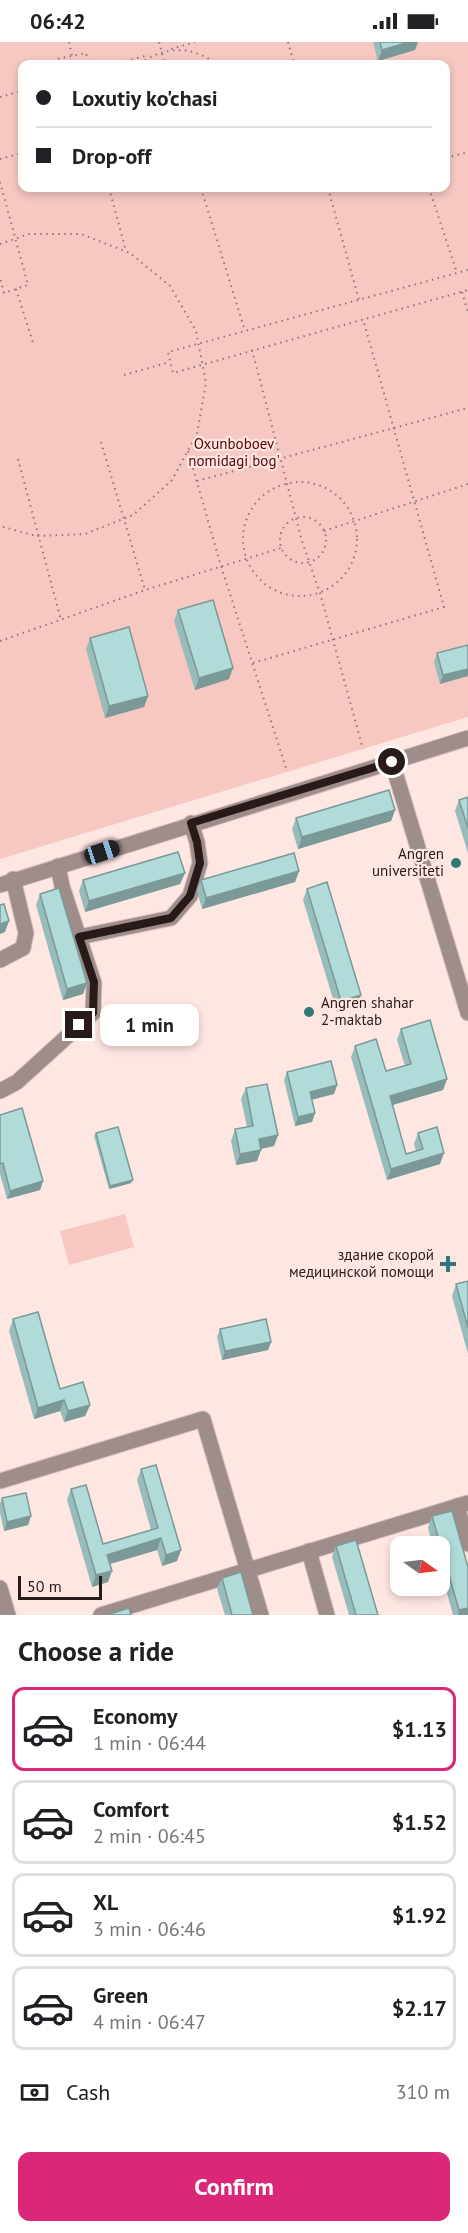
<!DOCTYPE html>
<html lang="en">
<head>
<meta charset="utf-8">
<style>
  :root { --surface:#fff; --page:#f2f2f2; --text:#202124; --muted:#757577; --line:#e0e0e0; --accent:#db2777 }
  body { margin:0; font-family:"PT Sans",sans-serif; background:var(--page); color:var(--text); height:100vh; display:flex; flex-direction:column; font-size:22px; white-space:nowrap }
  * { box-sizing:border-box; margin:0 }
  p { font-size:20px; color:var(--muted) }
  .icon { flex:none; width:33px; height:33px; fill:none; stroke:currentColor; stroke-width:2; stroke-linecap:round; stroke-linejoin:round }
  .map { position:relative; height:1573px; overflow:hidden }
  .panel { display:flex; flex-direction:column; background:var(--surface); flex:1 }
  .panel>* { flex:none }
  .top-card { position:absolute; left:18px; top:18px; width:432px; height:132px; border-radius:12px; box-shadow:0 3px 9px #0003; display:grid; align-content:center; height:132px; padding:0 18px; background:var(--surface) }
  .needle { width:39px; rotate:104deg }
  .buttons { position:absolute; left:390px; top:1494px; display:grid; gap:12px }
  .buttons a { display:grid; place-items:center; width:60px; height:60px; border-radius:12px; background:var(--surface); box-shadow:0 3px 9px #0003; font-size:30px }
  .scale { position:absolute; left:18px; bottom:15px; width:84px; box-sizing:border-box; padding-left:6px; border:3px solid #281a19; border-top:0; font-size:16px; line-height:21px; white-space:nowrap; color:#281a19; -webkit-text-stroke:4px #fee6e3; paint-order:stroke }
  .end { position:absolute; width:27px; height:27px; margin:-14px; border:8px solid #281a19; background:#fff; box-shadow:0 0 0 3px #fff }
  .from { border-radius:50% }
  .bubble { position:absolute; height:42px; border-radius:12px; background:var(--surface); box-shadow:0 3px 9px #0003; font-size:20px; font-weight:700; line-height:42px; text-align:center }
  .car { position:absolute; width:18px; height:36px; margin:-18px -9px; border-radius:8px; box-shadow:0 0 4px 2px #0007; background:linear-gradient(#222 24%,#8ab4d8 0 40%,#222 0 76%,#8ab4d8 0 86%,#222 0) }
  .top-card b { display:flex; align-items:center; gap:21px; height:57px; font-size:22px }
  .top-card b+b { border-top:2px solid var(--line) }
  .top-card i { width:15px; height:15px; background:var(--text) }
  ul { padding:0; list-style:none }
  li { display:flex; align-items:center; gap:18px; height:84px; margin:0 12px 9px; padding:0 6px; border:3px solid var(--line); border-radius:12px }
  li div { flex:1 }
  li b { display:block; font-size:22px }
  li em { font-style:normal; font-weight:700 }
  li.selected { border-color:var(--accent) }
  li>.icon { width:54px; height:54px; stroke-width:1.5 }
  h2 { padding:0 18px; font-size:27px; line-height:72px }
  .pay { display:flex; align-items:center; gap:15px; height:66px; padding:0 18px; font-size:22px }
  .pay p { margin-inline-start:auto }
  .primary-button { display:flex; gap:12px; margin-top:auto; padding:12px 18px }
  .primary-button a { flex:1; height:69px; border-radius:12px; background:var(--accent); color:#fff; font-size:24px; font-weight:700; line-height:69px; text-align:center }
  .status { display:flex; justify-content:space-between; align-items:center; height:42px; padding:0 30px; background:var(--surface); direction:ltr }
  .status svg { height:16px; fill:currentColor }
  .map>svg:first-child { display:block }
  .green { fill:#f7c8c2; fill-rule:evenodd }
  .lines { fill:none; stroke-linecap:round; stroke-linejoin:round }
  .minor-casing { stroke:#d7c1bf; stroke-width:17 }
  .path { stroke:#8c7977; stroke-width:2; stroke-dasharray:1.5 4.5; stroke-linecap:butt }
  .minor { stroke:#9e8d8b; stroke-width:15 }
  .wall { fill:#97bcba }
  .shaded-wall { fill:#7b9997 }
  .building { fill:#b0dbd8; stroke:#7b9997; stroke-width:1.5 }
  .route { stroke:#281a19; stroke-width:8 }
  .poi-dot { fill:#2f7876; stroke:#fee6e3; stroke-width:2 }
  .labels { text-anchor:middle; stroke-width:4.5; stroke-linejoin:round; paint-order:stroke }
  .park-label { font-size:15px; fill:#5a0003; stroke:#fee6e3 }
  .poi-label { font-size:15px; fill:#281a19; stroke:#fee6e3; text-anchor:end }
</style>
</head>
<body>
<div class="status"><b>06:42</b><svg viewBox="0 0 49 12"><path d="M0 12V9h3v3zM5 12V6h3v6zM10 12V3h3v9zM15 12V0h3v12zM26 1h20v11H26zM47 4h2v5h-2z"/></svg></div>
<div class="map">
<svg width="468" height="1573" viewBox="0 0 468 1573">
  <rect width="100%" height="100%" fill="#fee6e3"/>
  <g class="green">
    <path d="M0 0H468V675L0 817ZM22 22H446V146H22Z"/>
    <path d="M125 1172 134 1205 69 1223 60 1189Z"/>
  </g>
  <g class="lines">
    <g class="minor-casing">
      <g id="minor">
        <path d="M392 720 468 971"/>
        <path d="M0 843 468 696"/>
        <path d="M79 895 171 876 190 854 200 821 197 800 191 781"/>
        <path d="M0 918 23 906 26 891 13 837"/>
        <path d="M0 1049 17 1040 93 971 94 941 62 844 58 824"/>
        <path d="M0 1439 203 1377 261 1573"/>
        <path d="M457 1464 468 1502"/>
        <path d="M309 1509 327 1573"/>
        <path d="M0 1546 8 1573"/>
        <path d="M101 1573 468 1461"/>
      </g>
    </g>
    <g class="path">
      <path d="M69 0 72 14"/>
      <path d="M159 0 165 22"/>
      <path d="M288 0 294 22"/>
      <path d="M171 7 195 0"/>
      <path d="M58 22 57 17 86 11 89 22"/>
      <path d="M114 22 149 13"/>
      <path d="M140 22C163 4 192 3 216 22"/>
      <path d="M0 55 22 49"/>
      <path d="M446 116 468 110"/>
      <path d="M0 117 22 111"/>
      <path d="M0 140 28 243 4 251 0 236"/>
      <path d="M109 146 126 209"/>
      <path d="M201 146 245 289"/>
      <path d="M328 146 359 258"/>
      <path d="M429 146 457 231"/>
      <path d="M329 149 342 146"/>
      <path d="M0 202 29 192H81L130 211 170 244 196 289 206 341 197 392 172 438 133 473 85 492 36 494 0 484"/>
      <path d="M468 228 168 310 173 331 468 248"/>
      <path d="M16 247 33 301"/>
      <path d="M462 250 468 271"/>
      <path d="M252 308 302 499 320 551 363 707"/>
      <path d="M124 333 170 320"/>
      <path d="M101 400 145 548"/>
      <path d="M188 409 221 524 287 729"/>
      <path d="M18 417 61 578"/>
      <path d="M197 439 468 366"/>
      <circle cx="300" cy="497" r="57"/>
      <circle cx="303" cy="498" r="23"/>
      <path d="M324 489 468 442"/>
      <path d="M0 599 145 548 281 506"/>
      <path d="M253 621 444 565 363 277"/>
    </g>
    <use href="#minor" class="minor"/>
  </g>
  <g class="wall">
    <path d="M373 0H418L415 8 378 19Z"/>
    <path d="M178 568 233 626 229 637 195 648 174 579Z"/>
    <path d="M90 596 148 654 144 665 105 676 86 607Z"/>
    <path d="M468 603 440 642 434 620 437 611Z"/>
    <path d="M468 755V811L455 769 459 758Z"/>
    <path d="M395 768 391 779 298 807 292 787 296 776Z"/>
    <path d="M299 829 295 840 202 867 197 849 201 838Z"/>
    <path d="M185 831 180 842 85 870 79 849 83 838Z"/>
    <path d="M307 847 361 953 357 964 337 970 303 858Z"/>
    <path d="M40 852 87 941 83 952 63 958 36 863Z"/>
    <path d="M401 987 447 1037 443 1048 392 1063 406 1112 416 1109 414 1102 418 1091 440 1122 387 1138 351 1015 355 1004 386 1029 405 1024 397 998Z"/>
    <path d="M287 1030 337 1043 334 1052 312 1057 315 1071 312 1080 295 1084 284 1038Z"/>
    <path d="M246 1046 278 1093 274 1104 261 1107 257 1119 236 1123 231 1099 235 1087 247 1085 241 1057Z"/>
    <path d="M0 1073 43 1139 40 1148 7 1157 0 1132Z"/>
    <path d="M96 1091 131 1141 109 1147 94 1094Z"/>
    <path d="M468 1239V1312L452 1254 456 1242Z"/>
    <path d="M13 1277 60 1347 90 1363 85 1374 64 1380 60 1369 34 1377 9 1289Z"/>
    <path d="M220 1287 271 1300 268 1308 222 1318 217 1295Z"/>
    <path d="M141 1427 177 1519 162 1524 157 1508 110 1522 108 1540 92 1545 67 1458 71 1447 103 1502 151 1488 137 1438Z"/>
    <path d="M2 1456 31 1474 28 1483 4 1489 0 1471V1461Z"/>
    <path d="M432 1474 468 1573H453L440 1526V1504H433L428 1486Z"/>
    <path d="M336 1504 378 1573H349L332 1515Z"/>
    <path d="M222 1536 253 1573H225L217 1547Z"/>
  </g>
  <g class="shaded-wall">
    <path d="M409 0H418L415 8 378 19 382 8Z"/>
    <path d="M233 626 229 637 195 648 199 636Z"/>
    <path d="M468 627V634L440 642 443 633Z"/>
    <path d="M148 654 144 665 105 676 109 664Z"/>
    <path d="M395 768 391 779 298 807 302 795Z"/>
    <path d="M299 829 295 840 202 867 206 856Z"/>
    <path d="M185 831 180 842 85 870 89 859Z"/>
    <path d="M9 879 5 890 0 892V882Z"/>
    <path d="M87 941 83 952 63 958 67 947Z"/>
    <path d="M361 953 357 964 337 970 341 959Z"/>
    <path d="M447 1037 443 1048 386 1065 390 1054Z"/>
    <path d="M337 1043 334 1052 307 1059 310 1050Z"/>
    <path d="M315 1071 312 1080 295 1084 298 1075Z"/>
    <path d="M278 1093 274 1104 255 1108 259 1097Z"/>
    <path d="M261 1108 257 1119 236 1123 240 1112Z"/>
    <path d="M444 1111 440 1122 387 1138 391 1127Z"/>
    <path d="M133 1138 131 1141 109 1147 110 1144Z"/>
    <path d="M43 1139 40 1148 7 1157 10 1149Z"/>
    <path d="M271 1300 268 1308 222 1318 225 1309Z"/>
    <path d="M64 1358 60 1369 34 1377 38 1366Z"/>
    <path d="M90 1363 85 1374 64 1380 68 1369Z"/>
    <path d="M31 1474 28 1483 4 1489 7 1480Z"/>
    <path d="M161 1496 157 1508 103 1524 107 1513Z"/>
    <path d="M181 1508 177 1519 162 1524 166 1513Z"/>
    <path d="M112 1529 108 1540 92 1545 96 1533Z"/>
    <path d="M468 1566V1573H458L459 1568Z"/>
  </g>
  <g class="building">
    <path d="M380 0H409L382 8Z"/>
    <path d="M213 558 233 626 199 636 178 568Z"/>
    <path d="M129 585 148 654 109 664 90 596Z"/>
    <path d="M468 603V627L443 633 437 611Z"/>
    <path d="M389 748 395 768 302 795 296 776Z"/>
    <path d="M468 755V786L459 758Z"/>
    <path d="M178 810 185 831 89 859 83 838Z"/>
    <path d="M294 811 299 829 206 856 201 838Z"/>
    <path d="M327 840 361 953 341 959 307 847Z"/>
    <path d="M59 846 87 941 67 947 40 852Z"/>
    <path d="M4 862 9 879 0 882V863Z"/>
    <path d="M430 978 447 1037 390 1054 406 1112 423 1107 418 1091 437 1085 444 1111 391 1127 355 1004 376 997 386 1029 411 1022 401 987Z"/>
    <path d="M331 1019 337 1043 310 1050 315 1071 298 1075 287 1030Z"/>
    <path d="M267 1042 278 1093 259 1097 261 1108 240 1112 235 1087 253 1084 246 1046Z"/>
    <path d="M22 1066 43 1139 10 1149 3 1121 0 1122V1073Z"/>
    <path d="M118 1085 133 1138 110 1144 96 1091Z"/>
    <path d="M468 1239V1286L456 1242Z"/>
    <path d="M38 1270 60 1347 83 1340 90 1363 68 1369 64 1358 38 1366 13 1277Z"/>
    <path d="M266 1277 271 1300 225 1309 220 1287Z"/>
    <path d="M156 1423 181 1508 166 1513 161 1496 107 1513 112 1529 96 1533 71 1447 86 1443 103 1502 158 1486 141 1427Z"/>
    <path d="M26 1451 31 1474 7 1480 2 1456Z"/>
    <path d="M452 1469 468 1525V1566L459 1568 432 1474Z"/>
    <path d="M356 1498 378 1573H356L336 1504Z"/>
    <path d="M241 1530 253 1573H232L222 1536Z"/>
    <path d="M129 1566 131 1573H111L110 1572Z"/>
  </g>
  <g class="lines">
    <path class="route" d="M79 983 93 971 94 940 79 895 171 876 190 854 200 821 197 800 191 781 392 720"/>
  </g>
  <g class="poi-dot">
    <circle cx="456" cy="821" r="6"/>
    <circle cx="309" cy="970" r="6"/>
    <path d="M445 1213h6v6h6v6h-6v6h-6v-6h-6v-6h6z"/>
  </g>
  <g class="labels">
    <g class="park-label">
      <text x="234" y="407">Oxunboboev<tspan x="234" dy="17">nomidagi bog'</tspan></text>
    </g>
    <g class="poi-label">
      <text x="444" y="817">Angren<tspan x="444" dy="17">universiteti</tspan></text>
      <text x="321" y="966" text-anchor="start">Angren shahar<tspan x="321" dy="17">2-maktab</tspan></text>
      <text x="434" y="1218">здание скорой<tspan x="434" dy="17">медицинской помощи</tspan></text>
    </g>
  </g>
</svg>
<div class="buttons">
<a><svg class="needle" viewBox="-14 -14 28 28"><path d="M0-13l5 13h-10z" fill="#e53935"/><path d="M0 13l5-13h-10z" fill="#757577"/></svg></a>
</div>
<div class="scale">50 m</div>
<i class="end from" style="left:392px;top:720px"></i>
<i class="end" style="left:79px;top:983px"></i>
<div class="bubble" style="left:100px;top:962px;width:99px">1 min</div>
<i class="car" style="left:102px;top:810px;rotate:72deg"></i>
<div class="top-card">
<b><i class="from"></i>Loxutiy ko'chasi</b>
<b><i></i>Drop-off</b>
</div>
</div>
<section class="panel">
<h2>Choose a ride</h2>
<ul>
<li class="selected"><svg class="icon" aria-label="car" viewBox="0 0 24 24"><path d="M5 17H2v-5l4-1 3-4h7l3 4 3 1v5h-3M9 17h6M6 11h13"/><circle cx="7" cy="17" r="2"/><circle cx="17" cy="17" r="2"/></svg><div><b>Economy</b><p>1 min · 06:44</p></div><em>$1.13</em></li>
<li><svg class="icon" aria-label="car" viewBox="0 0 24 24"><path d="M5 17H2v-5l4-1 3-4h7l3 4 3 1v5h-3M9 17h6M6 11h13"/><circle cx="7" cy="17" r="2"/><circle cx="17" cy="17" r="2"/></svg><div><b>Comfort</b><p>2 min · 06:45</p></div><em>$1.52</em></li>
<li><svg class="icon" aria-label="car" viewBox="0 0 24 24"><path d="M5 17H2v-5l4-1 3-4h7l3 4 3 1v5h-3M9 17h6M6 11h13"/><circle cx="7" cy="17" r="2"/><circle cx="17" cy="17" r="2"/></svg><div><b>XL</b><p>3 min · 06:46</p></div><em>$1.92</em></li>
<li><svg class="icon" aria-label="car" viewBox="0 0 24 24"><path d="M5 17H2v-5l4-1 3-4h7l3 4 3 1v5h-3M9 17h6M6 11h13"/><circle cx="7" cy="17" r="2"/><circle cx="17" cy="17" r="2"/></svg><div><b>Green</b><p>4 min · 06:47</p></div><em>$2.17</em></li>
</ul>
<div class="pay"><svg class="icon" aria-label="cash" viewBox="0 0 24 24"><path d="M3 7h18v10H3z"/><circle cx="12" cy="12" r="2"/></svg>Cash<p>310 m</p></div>
<div class="primary-button"><a>Confirm</a></div>
</section>
</body>
</html>
